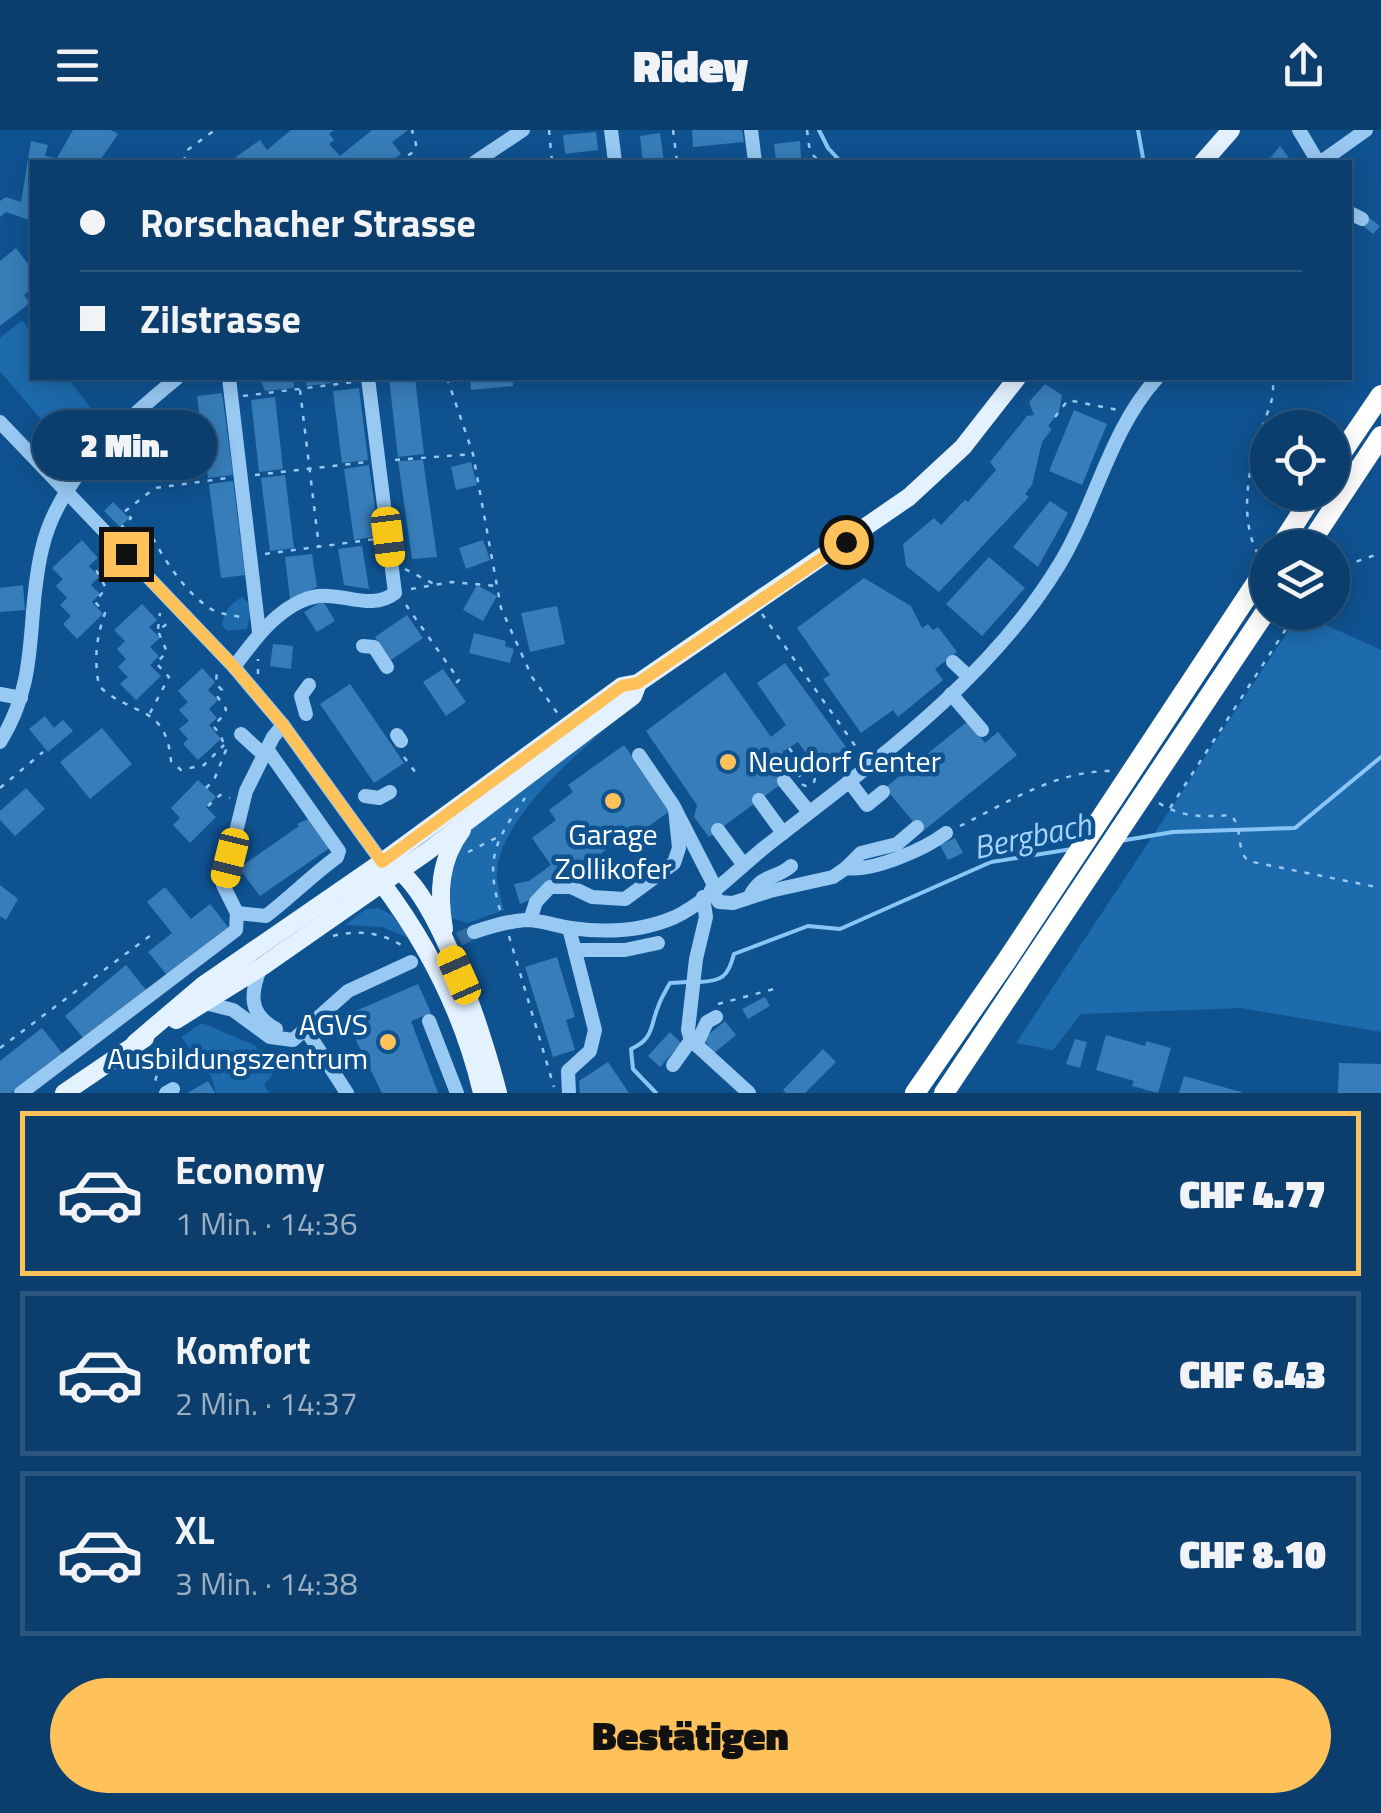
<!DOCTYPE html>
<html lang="de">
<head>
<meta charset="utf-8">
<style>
  :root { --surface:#0b3e6c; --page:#194974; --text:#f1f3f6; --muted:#9aaec2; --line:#2b577f; --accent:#ffc15a }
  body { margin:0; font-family:"Titillium Web",sans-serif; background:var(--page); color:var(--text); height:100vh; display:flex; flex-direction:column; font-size:38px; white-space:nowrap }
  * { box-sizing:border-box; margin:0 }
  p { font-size:32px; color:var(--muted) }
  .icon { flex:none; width:55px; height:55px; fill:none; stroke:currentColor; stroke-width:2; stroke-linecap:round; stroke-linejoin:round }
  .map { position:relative; height:963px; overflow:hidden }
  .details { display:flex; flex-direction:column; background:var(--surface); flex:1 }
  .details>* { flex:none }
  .top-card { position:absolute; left:30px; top:30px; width:1322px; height:220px; border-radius:0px; box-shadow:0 5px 25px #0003,0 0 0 2px var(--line); display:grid; align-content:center; height:220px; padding:0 50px; background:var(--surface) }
  .fabs { position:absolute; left:1250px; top:280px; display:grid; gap:20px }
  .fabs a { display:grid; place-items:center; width:100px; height:100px; border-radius:50%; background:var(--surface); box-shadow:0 5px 25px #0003,0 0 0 2px var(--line); font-size:50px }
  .end { position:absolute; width:45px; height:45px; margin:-22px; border:12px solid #ffc15a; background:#111; box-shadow:0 0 0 5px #111 }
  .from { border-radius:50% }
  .bubble { position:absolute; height:70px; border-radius:35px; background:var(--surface); box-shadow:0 5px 25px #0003,0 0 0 2px var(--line); font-size:32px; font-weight:800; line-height:70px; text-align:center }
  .car { position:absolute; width:30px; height:60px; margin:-30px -15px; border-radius:12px; box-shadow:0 0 8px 2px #0007; background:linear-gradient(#f5c518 24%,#345 0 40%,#f5c518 0 76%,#345 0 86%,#f5c518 0) }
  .top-card b { display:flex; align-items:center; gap:35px; height:95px; font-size:38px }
  .top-card b+b { border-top:2px solid var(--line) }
  .top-card i { width:25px; height:25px; background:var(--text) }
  ul { padding:18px 0 0; list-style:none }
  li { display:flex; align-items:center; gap:30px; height:165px; margin:0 20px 15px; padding:0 30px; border:5px solid var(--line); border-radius:0px }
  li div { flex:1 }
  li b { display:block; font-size:38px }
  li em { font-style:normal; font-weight:800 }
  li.on { border-color:var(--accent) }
  li>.icon { width:90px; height:90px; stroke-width:1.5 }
  .button { display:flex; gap:20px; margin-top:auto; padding:20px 50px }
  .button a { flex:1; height:115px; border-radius:60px; background:var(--accent); color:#111; font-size:40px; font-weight:800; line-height:115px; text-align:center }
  header { display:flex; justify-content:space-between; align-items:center; height:130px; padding:0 50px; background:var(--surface); font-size:45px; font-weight:800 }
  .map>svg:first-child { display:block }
  .green { fill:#1d6bad }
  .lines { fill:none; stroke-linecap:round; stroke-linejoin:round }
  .stream { stroke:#89c6f7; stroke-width:4 }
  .building { fill:#377db9 }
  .minor-tunnel { stroke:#336ca1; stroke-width:14; stroke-dasharray:14 7; stroke-linecap:butt }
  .path { stroke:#98c9f3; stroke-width:2.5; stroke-dasharray:5 8; stroke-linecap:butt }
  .minor { stroke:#98c9f3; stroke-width:14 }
  .major { stroke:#e4f1ff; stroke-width:18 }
  .highway { stroke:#fff; stroke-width:20 }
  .route { stroke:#ffc15a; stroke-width:12 }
  .poi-dot { fill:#ffc15a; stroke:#0f5290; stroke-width:4 }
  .labels { text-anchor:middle; stroke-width:9; stroke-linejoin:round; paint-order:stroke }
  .poi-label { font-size:30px; fill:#fff; stroke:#0f5290; text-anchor:start }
  .water-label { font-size:32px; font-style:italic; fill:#a4d3fb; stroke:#0f5290 }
</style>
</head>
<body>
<header><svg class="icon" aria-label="menu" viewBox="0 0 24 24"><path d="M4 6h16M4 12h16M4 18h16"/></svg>Ridey<svg class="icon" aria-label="share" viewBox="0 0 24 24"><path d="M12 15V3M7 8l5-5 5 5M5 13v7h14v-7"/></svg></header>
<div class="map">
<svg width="1381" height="963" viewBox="0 0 1381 963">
  <rect width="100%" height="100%" fill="#0f5290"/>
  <g class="green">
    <path d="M22 190 32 203V248H68L91 279 55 306 0 241V208Z"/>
    <path d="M243 467 251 477 247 499 227 501 222 495C225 481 230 473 243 467Z"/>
    <path d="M1300 483 1381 520V902L1242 878 1081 884 1053 920 1016 913Z"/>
    <path d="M604 601C568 631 501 691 497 741 496 753 501 768 504 780L468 793 449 787C448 774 446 760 447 747 452 690 560 630 604 601Z"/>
    <path d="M378 778 392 785 409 808 382 797 345 795 366 779Z"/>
    <path d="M202 893 254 915 277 939 264 955 269 963H216L211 946 181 907Z"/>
  </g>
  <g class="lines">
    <g class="stream">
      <path d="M819 0 828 18 841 32"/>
      <path d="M1138 0 1143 28 1140 32"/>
      <path d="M1120 711 1173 702 1295 698 1381 627"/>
      <path d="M699 852C722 851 728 847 734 824L808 796 840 799 991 732 1072 719"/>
      <path d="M656 963 633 939 631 919C654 909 650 896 658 877 661 868 666 860 670 853L687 852"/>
    </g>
  </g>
  <g class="building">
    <path d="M73 0H111L118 4 99 32H32V91L6 82 0 87V71L6 67 21 72 31 11 48 15 45 26 57 28Z"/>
    <path d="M291 0H334L329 4 334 10 329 14 340 26 372 0H408L392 12 401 24 390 32H313L310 28 305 32H229L260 10 267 20Z"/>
    <path d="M692 0H742L744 12 693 17Z"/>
    <path d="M596 2 598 20 565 24 563 5Z"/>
    <path d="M660 3 664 32H643L640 6Z"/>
    <path d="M800 11 801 29 776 32 774 14Z"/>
    <path d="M1280 16 1292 32H1267Z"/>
    <path d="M1368 87 1380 96 1373 104 1362 95Z"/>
    <path d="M16 118 28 134 32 130V165L29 161 24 165 30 173 0 196V131Z"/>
    <path d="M260 248H293L294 258 265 261Z"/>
    <path d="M306 248H331L332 253 306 256Z"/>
    <path d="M389 248H415L424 324 398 327Z"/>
    <path d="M470 248H512L513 256 471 260Z"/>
    <path d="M1045 254 1062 265 1059 282 1048 296 1052 299 1042 312 1032 355 1025 364 1029 367 939 462 906 436 903 414 934 388 941 395 965 370 968 372 996 340 990 332 1027 286 1034 285 1029 272Z"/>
    <path d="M359 258 368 330 342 333 333 261Z"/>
    <path d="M222 263 233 345 208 348 197 266Z"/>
    <path d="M275 267 283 339 259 342 251 270Z"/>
    <path d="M1074 280 1107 294 1082 355 1049 341Z"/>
    <path d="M423 330 437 427 412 429 398 331Z"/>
    <path d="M471 332 477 355 456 360 451 337Z"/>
    <path d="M369 335 379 406 354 410 344 339Z"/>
    <path d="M285 345 294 418 270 421 261 348Z"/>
    <path d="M233 351 245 445 221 448 209 354Z"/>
    <path d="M1050 371 1068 383 1038 437 1013 417Z"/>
    <path d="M113 372 129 388 120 397 104 381Z"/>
    <path d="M82 410 98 428 89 436 99 447 91 455 100 464 92 472 103 484 77 509 63 494 71 486 60 475 67 468 56 456 63 449 52 438Z"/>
    <path d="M483 410 490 430 466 439 459 418Z"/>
    <path d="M362 416 369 459 344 455 338 419Z"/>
    <path d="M312 424 317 457 290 469 285 427Z"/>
    <path d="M989 427 1025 458 982 506 946 474Z"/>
    <path d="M864 448 911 476 922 498 928 494 933 500 938 497 957 522 935 539 943 550 898 587 893 580 861 603 823 549 830 545 797 498Z"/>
    <path d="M23 455 25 480 0 482V458Z"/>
    <path d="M477 455 497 466 483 491 463 480Z"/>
    <path d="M323 471 335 491 317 502 304 482Z"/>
    <path d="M142 474 157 490 149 497 160 508 150 517 159 526 150 535 161 546 136 570 120 554 128 547 118 537 126 529 117 519 125 511 114 500Z"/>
    <path d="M557 476 565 514 530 522 521 483Z"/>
    <path d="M407 485 423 508 391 530 375 507Z"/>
    <path d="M474 503 506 511 505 516 514 519 510 533 469 523Z"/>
    <path d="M273 514 293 516 291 539 270 536Z"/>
    <path d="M785 533 851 624 823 646 798 612 782 622 796 643 709 707 694 687 697 675 646 601 725 542 771 607 786 595 757 553Z"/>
    <path d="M202 538 215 552 208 560 218 570 209 579 217 588 209 595 221 609 198 630 183 614 188 609 179 599 189 591 179 580 188 572 178 561Z"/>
    <path d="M443 539 466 572 446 586 423 552Z"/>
    <path d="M350 554 404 633 374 653 320 574Z"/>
    <path d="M45 586 54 598 63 590 73 601 48 622 29 599Z"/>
    <path d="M968 591 985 613 998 602 1017 625 922 702 885 658Z"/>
    <path d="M102 598 132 634 90 669 60 632Z"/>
    <path d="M624 615 671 680 626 713 623 708 540 766 520 774 514 754 529 751 551 735 532 708 556 690 549 680 573 662 568 655Z"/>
    <path d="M198 650 216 667 206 677 216 687 190 713 173 695 180 688 171 678Z"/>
    <path d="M26 658 45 679 15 706 0 690V681Z"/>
    <path d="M310 688 331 717 260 766 239 738 299 696 297 694Z"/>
    <path d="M955 708 963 723 948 730 940 715Z"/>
    <path d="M0 755 18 769 6 790 0 786Z"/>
    <path d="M165 757 191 789 210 774 228 797 167 845 148 822 172 803 147 772Z"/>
    <path d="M557 827 575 887 566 890 575 920 553 927 525 837Z"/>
    <path d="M126 835 146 860 85 910 65 886Z"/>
    <path d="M418 854 431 883 411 891 438 963H382L344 886Z"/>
    <path d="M765 867 770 876 748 889 742 879Z"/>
    <path d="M725 891 736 905 714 923 703 909Z"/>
    <path d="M42 898 62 923 11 963H0V931Z"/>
    <path d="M670 902 681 913 660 937 648 926Z"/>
    <path d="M1106 905 1145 916 1146 911 1171 918 1158 963 1132 956 1134 951 1096 940Z"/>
    <path d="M1075 909 1087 912 1080 938 1066 934Z"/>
    <path d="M823 919 836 932 805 963H786L783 960Z"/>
    <path d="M608 932 629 963H580L579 951Z"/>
    <path d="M1339 933 1381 934V963H1338Z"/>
    <path d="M1184 946 1241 962V963H1179Z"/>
    <path d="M208 951 215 963H187Z"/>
  </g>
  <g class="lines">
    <path class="minor-tunnel" d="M421 827 474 802"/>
    <g class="path">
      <path d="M549 0 552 32"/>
      <path d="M673 0 677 32"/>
      <path d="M807 0C809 15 808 26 823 32"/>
      <path d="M184 32 186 21 215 0"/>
      <path d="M397 32 415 21 416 14 412 0"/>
      <path d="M447 248 473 324 501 478 532 547 558 584"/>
      <path d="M300 260 319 417"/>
      <path d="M243 266 354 252"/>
      <path d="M1055 287 1068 270 1118 280"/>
      <path d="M395 330 473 324"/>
      <path d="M255 345 367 332"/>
      <path d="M120 399 131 388 124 382 155 358 228 348"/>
      <path d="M153 408C166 433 187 464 211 479 221 485 232 484 243 488"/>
      <path d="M265 424 376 409"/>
      <path d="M1258 424C1239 390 1248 337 1261 301 1266 283 1278 265 1271 248"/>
      <path d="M118 433 113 437 101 435 96 440 106 458 95 472 105 483C96 508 94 530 99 556 131 587 166 573 171 631L181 640 204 635 224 615"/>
      <path d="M405 439 434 454"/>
      <path d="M1332 440 1381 423"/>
      <path d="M411 459 451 452 497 456"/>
      <path d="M406 475 459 550 454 555"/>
      <path d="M762 484 861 624"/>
      <path d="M158 499 160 483"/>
      <path d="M258 544V529"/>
      <path d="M150 583 169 547 156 533 167 522 158 501 169 492"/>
      <path d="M789 618 804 638"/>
      <path d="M404 627 416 643"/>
      <circle cx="807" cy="648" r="8"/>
      <path d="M0 658 43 622"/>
      <path d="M206 658 214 650 226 620 220 604 213 596 225 584 226 579 217 566 222 560 216 554 217 539"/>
      <path d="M1159 673C1182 688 1205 687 1231 685 1244 700 1235 717 1248 731L1381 758"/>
      <path d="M208 676 220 665 230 668"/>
      <path d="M1170 678 1297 482"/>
      <path d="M960 696C1008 672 1056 641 1110 641"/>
      <path d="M468 722 496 708"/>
      <path d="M500 780C485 728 495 711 525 668"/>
      <path d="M333 806C360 799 384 803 406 818"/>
      <path d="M509 806 554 957"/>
      <path d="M718 874 774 859"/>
      <path d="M0 918 155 802"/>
      <path d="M146 924 158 940 154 956"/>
    </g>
    <g class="minor">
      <path d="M611 0 615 32"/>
      <path d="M751 0 755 32"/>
      <path d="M1299 0 1318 32"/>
      <path d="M475 32 523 0"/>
      <path d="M1321 32 1366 0"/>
      <path d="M1350 83 1362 89"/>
      <path d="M229 248 259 502"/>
      <path d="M0 292 234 537 283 595 382 732"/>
      <path d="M363 516 374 517 387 537"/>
      <path d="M953 532 969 547"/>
      <path d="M234 537C254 510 281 472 318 466 344 463 372 481 395 463L368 248"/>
      <path d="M0 564 21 568"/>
      <path d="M951 564 982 600"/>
      <path d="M306 584 301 566 309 555"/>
      <path d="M241 604 264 625"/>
      <path d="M397 605 401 611"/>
      <path d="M0 612C41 547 25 489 42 419 58 348 123 292 177 248"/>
      <path d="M639 625 673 675 715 757"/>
      <path d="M784 651 809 682"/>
      <path d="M849 651 867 675 883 662"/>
      <path d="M365 666 379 668 390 662"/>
      <path d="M759 670 783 703"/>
      <path d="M718 700 743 734"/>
      <path d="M846 738 861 723 897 714 917 697"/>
      <path d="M711 760 719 772 733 773 770 761 833 747 846 738C873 742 925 719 946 703"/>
      <path d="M750 766C762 743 775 750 791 736"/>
      <path d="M703 767 706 787 696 829 688 900 691 910 749 963"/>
      <path d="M237 783 266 786C292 766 311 746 337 727L339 721 267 619"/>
      <path d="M530 790 536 772 550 757H571L592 767 625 769 674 733 679 718 675 679"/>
      <path d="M474 802C492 796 508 791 526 790 541 790 556 796 571 798 606 803 643 801 675 787 705 773 739 738 765 717 871 634 988 552 1059 435 1096 374 1109 301 1157 248"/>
      <path d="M575 820H625L658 813"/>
      <path d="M261 837C250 863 248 884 276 899"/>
      <path d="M205 873 233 880 270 907 293 910 348 861 411 832"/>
      <path d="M429 891 457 963"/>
      <path d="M306 900 347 963"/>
      <path d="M696 915 707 892 716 887"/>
      <path d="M673 935 691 910"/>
      <path d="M21 963 236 800 237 783 223 755 246 661 273 607 283 595"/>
      <path d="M166 963 173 959"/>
      <path d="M569 963 568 941 590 921 595 900 569 798"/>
    </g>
    <g class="major">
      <path d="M1203 32 1231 0"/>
      <path d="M391 736C437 756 486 914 498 963"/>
      <path d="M381 752C429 816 464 885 482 963"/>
      <path d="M444 799C438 764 439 730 462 700"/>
      <path d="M176 890 263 836 428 721 633 566 638 553"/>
      <path d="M135 913 202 856 382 732 622 556 638 553 909 367 963 317 1017 248"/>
      <path d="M64 963 145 908"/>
    </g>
    <g class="highway">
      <path d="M1332 337 1381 265"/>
      <path d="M1279 418 1315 362"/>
      <path d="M1307 418 1381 306"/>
      <path d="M915 963 1007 830 1268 435"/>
      <path d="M944 963 1268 478"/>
    </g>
  </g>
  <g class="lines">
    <path class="route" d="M126 424 234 537 283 595 382 732 622 556 638 553 846 412"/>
  </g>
  <g class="poi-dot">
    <circle cx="728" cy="632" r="10"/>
    <circle cx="613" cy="671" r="10"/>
    <circle cx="388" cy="912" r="10"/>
  </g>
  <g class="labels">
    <g class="poi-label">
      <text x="748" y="642">Neudorf Center</text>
      <text x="613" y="715" text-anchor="middle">Garage<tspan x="613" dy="34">Zollikofer</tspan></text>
      <text x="368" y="905" text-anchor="end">AGVS<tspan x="368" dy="34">Ausbildungszentrum</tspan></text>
    </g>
    <g class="water-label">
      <text transform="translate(1032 706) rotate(-12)" y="11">Bergbach</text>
    </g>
  </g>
</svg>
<div class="fabs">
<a><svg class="icon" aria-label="locate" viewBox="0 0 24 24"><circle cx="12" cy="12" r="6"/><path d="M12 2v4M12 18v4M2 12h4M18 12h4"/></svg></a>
<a><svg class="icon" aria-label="layers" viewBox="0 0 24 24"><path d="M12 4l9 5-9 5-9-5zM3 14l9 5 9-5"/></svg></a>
</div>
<i class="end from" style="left:846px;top:412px"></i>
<i class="end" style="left:126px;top:424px"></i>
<div class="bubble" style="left:32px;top:280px;width:185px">2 Min.</div>
<i class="car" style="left:388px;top:407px;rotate:173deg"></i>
<i class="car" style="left:230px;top:728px;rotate:194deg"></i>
<i class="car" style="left:459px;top:845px;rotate:336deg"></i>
<div class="top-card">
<b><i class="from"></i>Rorschacher Strasse</b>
<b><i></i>Zilstrasse</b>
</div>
</div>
<section class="details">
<ul>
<li class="on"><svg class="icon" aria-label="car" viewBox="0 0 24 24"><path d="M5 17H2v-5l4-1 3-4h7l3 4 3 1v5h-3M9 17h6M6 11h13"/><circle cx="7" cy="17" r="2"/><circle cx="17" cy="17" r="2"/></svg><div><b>Economy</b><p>1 Min. · 14:36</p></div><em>CHF 4.77</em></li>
<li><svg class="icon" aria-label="car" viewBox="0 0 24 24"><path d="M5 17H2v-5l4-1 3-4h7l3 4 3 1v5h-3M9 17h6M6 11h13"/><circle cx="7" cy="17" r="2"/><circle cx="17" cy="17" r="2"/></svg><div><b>Komfort</b><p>2 Min. · 14:37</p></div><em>CHF 6.43</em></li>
<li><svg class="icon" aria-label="car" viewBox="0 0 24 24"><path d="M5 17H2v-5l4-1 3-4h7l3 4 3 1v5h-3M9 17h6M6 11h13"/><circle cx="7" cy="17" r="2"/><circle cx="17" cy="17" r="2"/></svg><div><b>XL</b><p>3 Min. · 14:38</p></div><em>CHF 8.10</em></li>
</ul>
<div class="button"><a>Bestätigen</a></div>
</section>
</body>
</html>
